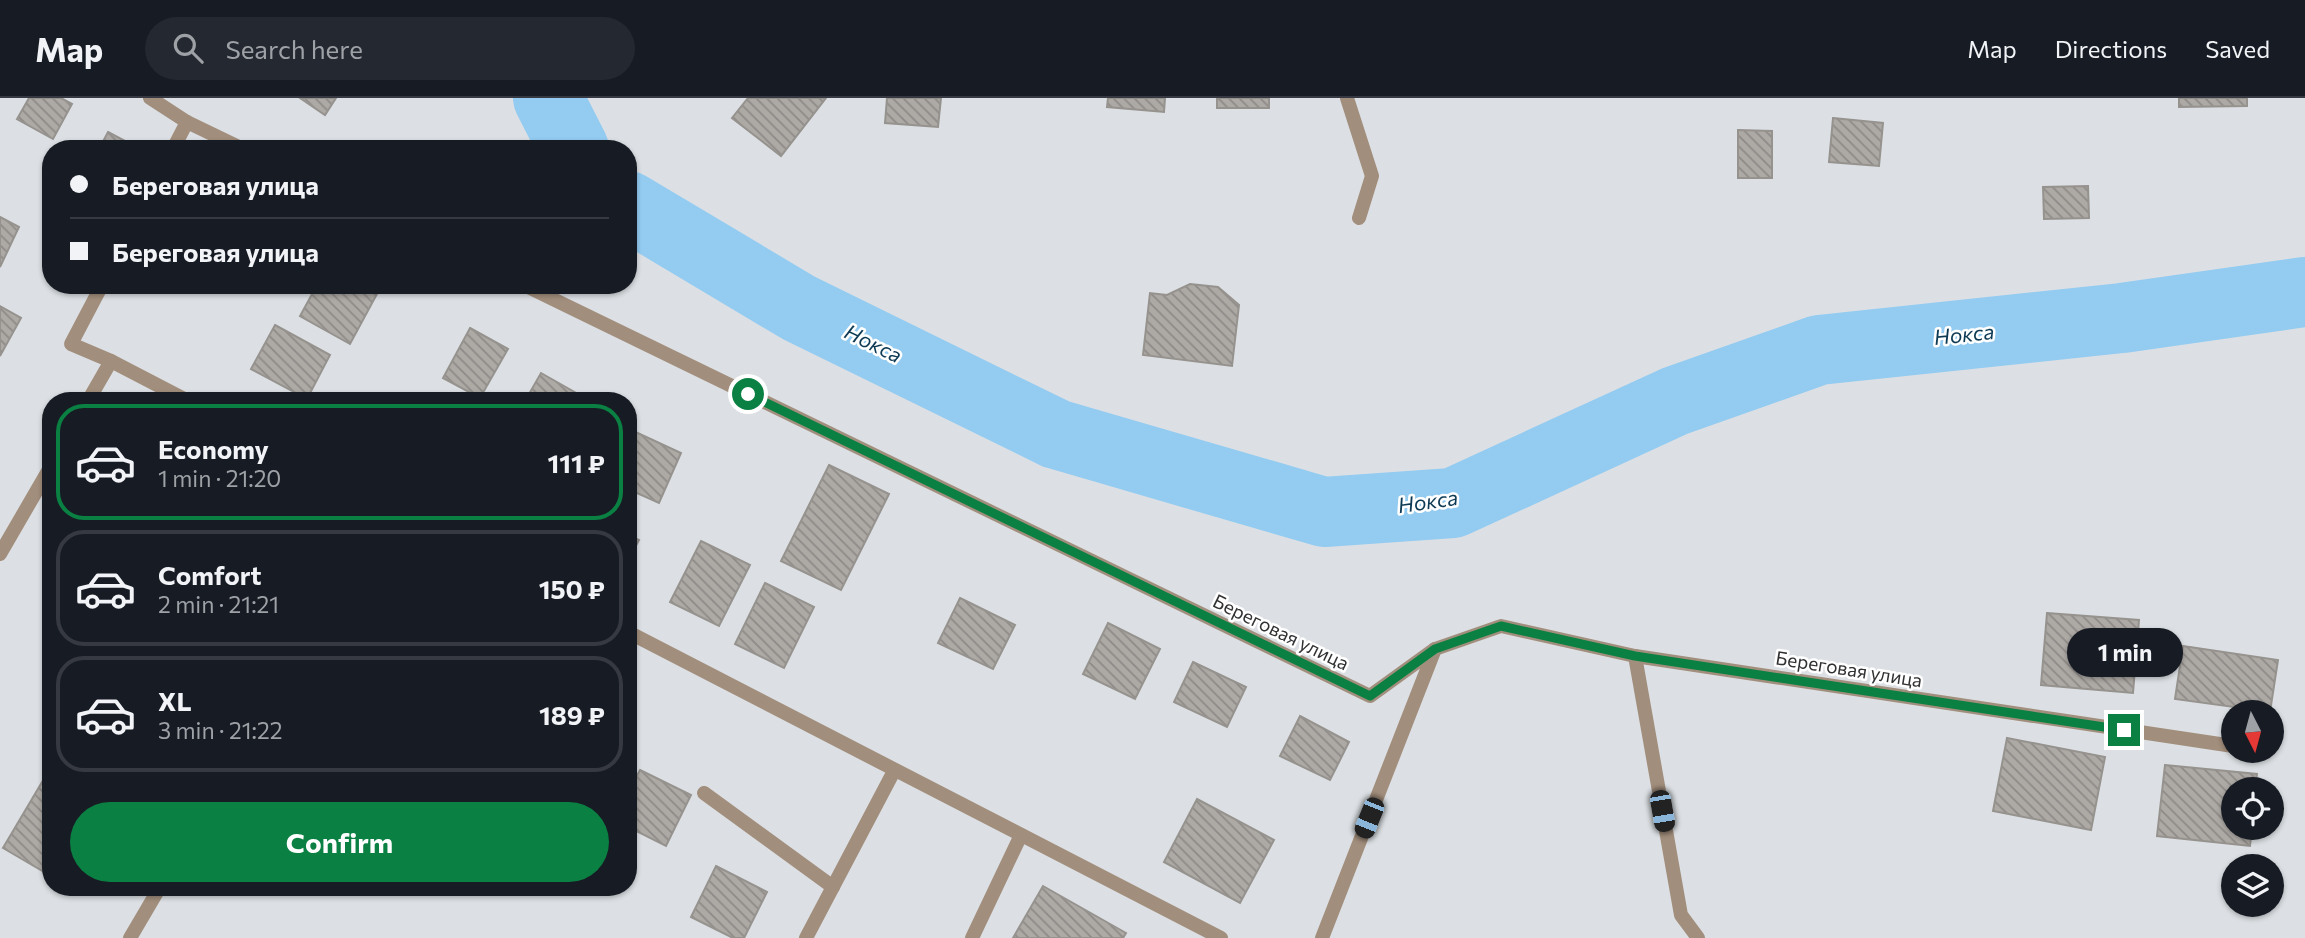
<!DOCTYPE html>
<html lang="en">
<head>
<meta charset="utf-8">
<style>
  :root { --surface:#171b24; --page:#242831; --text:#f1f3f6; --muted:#9ea1a6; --line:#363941; --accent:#0b8043 }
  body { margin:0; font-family:Commissioner,sans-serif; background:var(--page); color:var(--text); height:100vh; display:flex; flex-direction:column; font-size:26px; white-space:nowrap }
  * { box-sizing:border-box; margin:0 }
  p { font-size:23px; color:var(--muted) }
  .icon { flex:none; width:38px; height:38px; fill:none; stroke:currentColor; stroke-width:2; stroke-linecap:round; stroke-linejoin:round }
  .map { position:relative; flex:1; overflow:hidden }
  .side { position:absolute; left:42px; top:294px; width:595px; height:504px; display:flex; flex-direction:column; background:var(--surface); border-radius:28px; box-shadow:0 2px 5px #0004 }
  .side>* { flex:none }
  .guide { position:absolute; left:42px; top:42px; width:595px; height:154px; border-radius:28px; box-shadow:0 2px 5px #0004; display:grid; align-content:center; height:154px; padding:0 28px; background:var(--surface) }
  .needle { width:46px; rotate:174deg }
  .controls { position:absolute; left:2221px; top:602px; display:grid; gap:14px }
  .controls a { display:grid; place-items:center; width:63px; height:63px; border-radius:50%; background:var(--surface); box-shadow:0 2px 5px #0004; font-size:35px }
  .end { position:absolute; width:32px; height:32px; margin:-16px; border:9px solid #0b8043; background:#fff; box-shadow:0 0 0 4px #fff }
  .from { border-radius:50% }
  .bubble { position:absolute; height:49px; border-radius:24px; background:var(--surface); box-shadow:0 2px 5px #0004; font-size:23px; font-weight:700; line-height:49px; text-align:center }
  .car { position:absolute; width:21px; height:42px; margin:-21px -10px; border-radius:9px; box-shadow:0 0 5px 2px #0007; background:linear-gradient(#222 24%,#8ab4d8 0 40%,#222 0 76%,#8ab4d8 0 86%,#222 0) }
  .guide b { display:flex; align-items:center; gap:24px; height:66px; font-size:26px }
  .guide b+b { border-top:2px solid var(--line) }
  .guide i { width:18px; height:18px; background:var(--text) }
  ul { padding:12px 0 0; list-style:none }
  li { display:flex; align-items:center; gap:21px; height:116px; margin:0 14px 10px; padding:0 14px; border:4px solid var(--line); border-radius:28px }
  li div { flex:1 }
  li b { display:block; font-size:26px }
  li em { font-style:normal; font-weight:700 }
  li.on { border-color:var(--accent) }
  li>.icon { width:63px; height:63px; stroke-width:1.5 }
  .button { display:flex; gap:14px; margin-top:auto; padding:14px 28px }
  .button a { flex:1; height:80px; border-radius:42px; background:var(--accent); color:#fff; font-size:28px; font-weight:700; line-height:80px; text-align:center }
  header { display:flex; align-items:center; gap:42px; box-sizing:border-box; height:98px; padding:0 35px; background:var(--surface); border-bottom:2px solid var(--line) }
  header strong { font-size:33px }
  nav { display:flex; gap:38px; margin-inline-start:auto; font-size:24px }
  .search { width:490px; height:63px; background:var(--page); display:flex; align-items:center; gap:18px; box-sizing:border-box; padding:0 24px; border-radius:38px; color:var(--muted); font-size:26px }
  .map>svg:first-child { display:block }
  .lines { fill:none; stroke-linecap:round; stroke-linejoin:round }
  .river { stroke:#93cbf1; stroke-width:70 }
  .building { fill:url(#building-back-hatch); stroke:#96938f; stroke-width:2 }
  .service { stroke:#a28e7c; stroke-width:14 }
  .minor { stroke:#a28e7c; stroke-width:14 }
  .route { stroke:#0b8043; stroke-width:9 }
  .labels { text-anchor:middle; stroke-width:5; stroke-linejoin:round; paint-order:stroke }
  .street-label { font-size:19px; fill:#303133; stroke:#fff }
  .water-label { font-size:21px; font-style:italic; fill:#0d3a54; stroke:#fff }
</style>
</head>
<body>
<header>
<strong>Map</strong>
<div class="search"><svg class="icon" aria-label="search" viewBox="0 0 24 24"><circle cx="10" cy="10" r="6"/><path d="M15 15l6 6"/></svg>Search here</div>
<nav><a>Map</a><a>Directions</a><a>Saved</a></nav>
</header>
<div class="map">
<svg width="2305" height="840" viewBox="0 0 2305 840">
  <defs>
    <pattern id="building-back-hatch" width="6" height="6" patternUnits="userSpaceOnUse" patternTransform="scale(1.75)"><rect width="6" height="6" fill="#ada9a5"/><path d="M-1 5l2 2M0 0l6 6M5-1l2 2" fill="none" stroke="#8d8a87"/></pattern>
  </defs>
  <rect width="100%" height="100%" fill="#dce0e4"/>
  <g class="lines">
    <g class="river">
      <path d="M548 0 574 51"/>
      <path d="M628 108 799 210 1056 336 1324 414 1453 405 1675 303 1819 252 2122 220 2305 194"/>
    </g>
  </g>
  <g class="building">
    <path d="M29 0H61L72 6 53 41 17 21Z"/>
    <path d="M300 0H336L325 17Z"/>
    <path d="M748 0H826L781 58 732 20Z"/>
    <path d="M887 0H941L938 29 885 25Z"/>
    <path d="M1108 0H1165L1164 14 1107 9Z"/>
    <rect x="1217" y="0" width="52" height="10"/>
    <path d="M2179 0H2247V8L2179 9Z"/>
    <path d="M1833 20 1883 25 1879 68 1829 64Z"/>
    <path d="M1738 32 1772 33V80H1738Z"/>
    <path d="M108 34 140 51H99Z"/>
    <path d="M2088 88 2089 120 2044 121 2043 89Z"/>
    <path d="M0 119 19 129 0 169Z"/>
    <path d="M1190 186 1218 189 1239 207 1232 268 1143 257 1150 195 1167 197Z"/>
    <path d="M317 187H361L377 196 350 246 300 218Z"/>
    <path d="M0 208 21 220 0 258Z"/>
    <path d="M275 227 330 257 307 301 251 271Z"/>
    <path d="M470 230 508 251 480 300 443 280Z"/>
    <path d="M541 275 585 300 584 303H525Z"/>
    <path d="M629 331 681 355 659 405 628 391Z"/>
    <path d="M829 367 889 396 841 492 781 463Z"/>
    <path d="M628 437 639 442 628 463Z"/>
    <path d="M701 443 750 467 719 528 670 504Z"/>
    <path d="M765 485 814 509 784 570 735 546Z"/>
    <path d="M960 500 1015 527 993 571 938 545Z"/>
    <path d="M2047 515 2139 522 2133 595 2041 587Z"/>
    <path d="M1108 525 1160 551 1135 601 1083 576Z"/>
    <path d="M2183 548 2278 562 2270 614 2175 601Z"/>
    <path d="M1193 564 1246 589 1227 629 1174 604Z"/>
    <path d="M1300 618 1349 644 1330 682 1280 658Z"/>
    <path d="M2007 640 2105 659 2091 732 1993 713Z"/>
    <path d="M2165 667 2257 676 2255 691H2233V730H2252L2250 748 2157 738Z"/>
    <path d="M51 669V778L3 750Z"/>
    <path d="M640 672 691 697 666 748 628 729V694Z"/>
    <path d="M1197 701 1274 742 1240 805 1164 764Z"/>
    <path d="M716 768 767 794 744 840H733L691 819Z"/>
    <path d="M1043 788 1126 835 1123 840H1013Z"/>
  </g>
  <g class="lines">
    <g class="service">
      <path d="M1347 0 1372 78 1359 120"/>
      <path d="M173 51 187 24"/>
      <path d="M102 187 71 246 111 263 188 303"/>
      <path d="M88 303 111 263"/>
      <path d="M0 456 51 368"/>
      <path d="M628 534 1221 840"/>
      <path d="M704 695 833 789"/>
      <path d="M130 840 160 789"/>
      <path d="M806 840 894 673"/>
      <path d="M972 840 1021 737"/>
      <path d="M1322 840 1435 551"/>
    </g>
    <g class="minor">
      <path d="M150 0 187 24 243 51"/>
      <path d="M524 187 1370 598 1435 551 1501 528 1635 558 2233 648"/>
      <path d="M1635 558 1681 817 1698 840"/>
    </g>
  </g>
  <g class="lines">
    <path class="route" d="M748 296 1370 598 1435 551 1501 528 1635 558 2124 632"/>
  </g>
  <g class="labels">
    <g class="street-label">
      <text transform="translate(1281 534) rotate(26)" y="7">Береговая улица</text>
      <text transform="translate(1849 571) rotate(9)" y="7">Береговая улица</text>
    </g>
    <g class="water-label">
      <text transform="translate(1964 237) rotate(-6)" y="7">Нокса</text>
      <text transform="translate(873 246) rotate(26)" y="7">Нокса</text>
      <text transform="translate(1428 404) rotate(-8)" y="7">Нокса</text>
    </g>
  </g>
</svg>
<div class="controls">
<a><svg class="needle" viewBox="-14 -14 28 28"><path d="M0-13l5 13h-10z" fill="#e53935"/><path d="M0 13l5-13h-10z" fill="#9ea1a6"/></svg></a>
<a><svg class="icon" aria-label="locate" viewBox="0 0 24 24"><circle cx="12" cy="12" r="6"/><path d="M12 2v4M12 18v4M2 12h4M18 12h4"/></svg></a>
<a><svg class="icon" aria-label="layers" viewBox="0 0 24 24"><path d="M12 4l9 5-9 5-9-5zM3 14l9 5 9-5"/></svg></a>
</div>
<i class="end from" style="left:748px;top:296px"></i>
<i class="end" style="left:2124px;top:632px"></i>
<div class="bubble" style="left:2067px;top:530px;width:116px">1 min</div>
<i class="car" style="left:1662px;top:713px;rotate:170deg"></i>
<i class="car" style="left:1369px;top:720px;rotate:202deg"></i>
<div class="guide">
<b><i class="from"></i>Береговая улица</b>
<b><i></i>Береговая улица</b>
</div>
<section class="side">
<ul>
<li class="on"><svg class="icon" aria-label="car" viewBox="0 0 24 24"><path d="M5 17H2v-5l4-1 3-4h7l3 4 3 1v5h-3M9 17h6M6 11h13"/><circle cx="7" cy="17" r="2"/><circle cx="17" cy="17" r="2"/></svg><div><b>Economy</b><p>1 min · 21:20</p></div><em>111 ₽</em></li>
<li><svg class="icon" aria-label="car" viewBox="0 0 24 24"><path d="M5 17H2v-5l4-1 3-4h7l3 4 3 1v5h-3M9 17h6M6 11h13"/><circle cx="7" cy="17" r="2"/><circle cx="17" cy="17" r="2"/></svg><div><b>Comfort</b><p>2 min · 21:21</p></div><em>150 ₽</em></li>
<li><svg class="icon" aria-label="car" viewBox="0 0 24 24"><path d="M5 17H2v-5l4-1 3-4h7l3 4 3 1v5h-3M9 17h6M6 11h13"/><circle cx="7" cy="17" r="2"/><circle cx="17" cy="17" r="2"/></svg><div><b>XL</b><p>3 min · 21:22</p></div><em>189 ₽</em></li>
</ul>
<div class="button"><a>Confirm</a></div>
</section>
</div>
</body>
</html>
